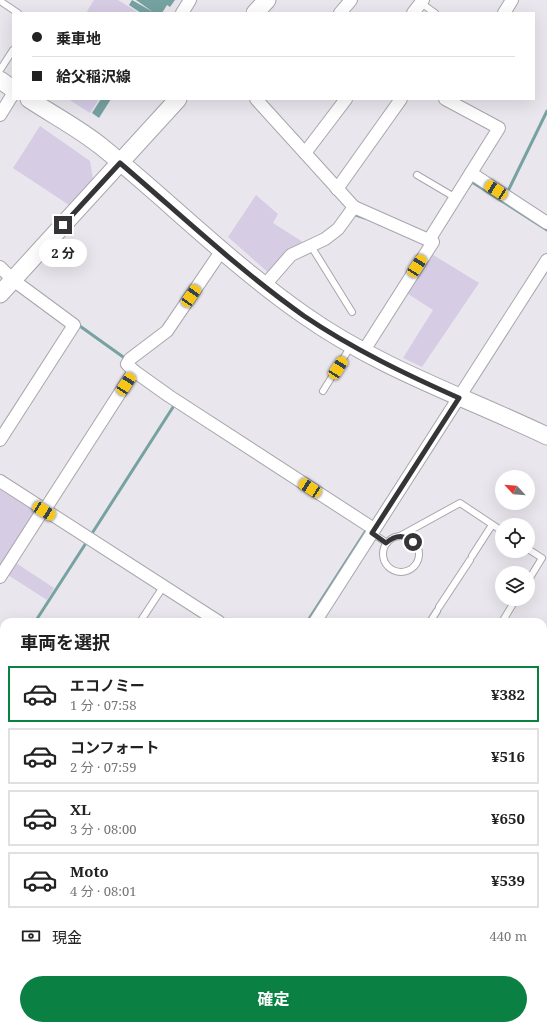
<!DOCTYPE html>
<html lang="ja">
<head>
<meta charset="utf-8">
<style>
  :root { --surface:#fff; --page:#f2f2f2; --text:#222; --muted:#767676; --line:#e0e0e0; --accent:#0b8043 }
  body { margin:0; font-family:"Noto Serif","Noto Sans JP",serif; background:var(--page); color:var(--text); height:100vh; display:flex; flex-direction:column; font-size:15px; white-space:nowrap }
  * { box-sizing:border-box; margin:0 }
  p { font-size:13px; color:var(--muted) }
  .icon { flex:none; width:22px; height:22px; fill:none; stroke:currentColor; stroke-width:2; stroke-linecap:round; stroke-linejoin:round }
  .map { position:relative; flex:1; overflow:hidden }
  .details { position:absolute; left:0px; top:618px; width:547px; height:412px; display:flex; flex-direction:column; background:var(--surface); border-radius:12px 12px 0 0; box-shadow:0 4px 16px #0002 }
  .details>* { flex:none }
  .hud { position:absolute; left:12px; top:12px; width:523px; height:88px; border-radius:0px; box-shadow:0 4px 16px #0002; display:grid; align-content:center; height:88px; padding:0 20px; background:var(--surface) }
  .needle { width:26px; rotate:296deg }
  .tools { position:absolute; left:495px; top:470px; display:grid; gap:8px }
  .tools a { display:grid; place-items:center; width:40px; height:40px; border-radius:50%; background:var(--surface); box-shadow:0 4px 16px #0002; font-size:20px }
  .end { position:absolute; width:18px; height:18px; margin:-9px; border:5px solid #353537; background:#fff; box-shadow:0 0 0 2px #fff }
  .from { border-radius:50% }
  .bubble { position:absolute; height:28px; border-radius:14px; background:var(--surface); box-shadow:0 4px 16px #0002; font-size:13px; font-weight:700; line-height:28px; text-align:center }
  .car { position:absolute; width:12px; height:24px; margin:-12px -6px; border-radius:5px; box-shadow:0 0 3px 1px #0007; background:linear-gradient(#f5c518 24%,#345 0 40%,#f5c518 0 76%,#345 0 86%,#f5c518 0) }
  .hud b { display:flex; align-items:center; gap:14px; height:38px; font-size:15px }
  .hud b+b { border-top:1px solid var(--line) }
  .hud i { width:10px; height:10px; background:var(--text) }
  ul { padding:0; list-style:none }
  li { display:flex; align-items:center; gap:12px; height:56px; margin:0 8px 6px; padding:0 12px; border:2px solid var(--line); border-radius:0px }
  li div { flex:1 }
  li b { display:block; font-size:15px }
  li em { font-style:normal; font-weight:700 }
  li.current { border-color:var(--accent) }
  li>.icon { width:36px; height:36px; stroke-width:1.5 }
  h2 { padding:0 20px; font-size:18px; line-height:48px }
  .pay { display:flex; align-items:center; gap:10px; height:44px; padding:0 20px; font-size:15px }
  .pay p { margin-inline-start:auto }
  .cta { display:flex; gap:8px; margin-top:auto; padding:8px 20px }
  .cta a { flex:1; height:46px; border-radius:24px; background:var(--accent); color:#fff; font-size:16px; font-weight:700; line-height:46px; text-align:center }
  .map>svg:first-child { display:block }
  .green { fill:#d6cde5 }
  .water { fill:#76a2a2 }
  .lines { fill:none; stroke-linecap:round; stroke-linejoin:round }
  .stream { stroke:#76a2a2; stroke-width:3 }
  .lane-casing { stroke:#a8a6ac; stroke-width:8 }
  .street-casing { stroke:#a8a6ac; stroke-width:14 }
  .secondary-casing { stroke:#a8a6ac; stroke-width:19 }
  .lane { stroke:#fff; stroke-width:6 }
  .street { stroke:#fff; stroke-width:12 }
  .secondary { stroke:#fff; stroke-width:17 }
  .route { stroke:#353537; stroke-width:5 }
</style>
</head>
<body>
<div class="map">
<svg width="547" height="1030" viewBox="0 0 547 1030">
  <rect width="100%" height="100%" fill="#e9e6ed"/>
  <g class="green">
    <path d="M94 0H118L139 13H86Z"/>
    <path d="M68 99H99L90 113Z"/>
    <path d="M40 126 90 161 93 179 69 205 13 168Z"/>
    <path d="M256 195 278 214 273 223 306 244 270 274 228 237Z"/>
    <path d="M430 253 479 283 422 367 403 358 433 310 405 292Z"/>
    <path d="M0 486 38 511 0 570Z"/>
    <path d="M16 563 54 588 47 600 8 575Z"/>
    <path d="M547 847V935L543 933V853Z"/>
  </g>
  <g class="water">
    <path d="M132 0 153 12 136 0H175L170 7 167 5 162 13H141L129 5Z"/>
    <path d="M101 99H111L99 118 92 113Z"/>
    <path d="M543 953 547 954V970L543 968Z"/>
  </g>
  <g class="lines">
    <g class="stream">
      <path d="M468 188 472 182 547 230"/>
      <path d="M507 193 547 111"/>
      <path d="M353 214 365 218"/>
      <path d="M77 324 126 359"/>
      <path d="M91 535 175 404"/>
      <path d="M35 622 86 543"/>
      <path d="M307 622 367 529"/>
      <path d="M0 677 4 671"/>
      <path d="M0 683 4 685"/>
    </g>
    <g class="lane-casing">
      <g id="lane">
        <path d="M0 1 18 13"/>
        <path d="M421 3 435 13"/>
        <path d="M0 70 13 50"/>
        <path d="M417 175 456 198"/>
        <path d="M311 246 352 312"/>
        <path d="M323 391 351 346"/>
        <path d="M372 533 387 543"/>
        <path d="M400 536 460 503 502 531"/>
        <circle cx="401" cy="554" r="18"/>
        <path d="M528 549 542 558 528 581"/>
        <path d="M472 556 492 525"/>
        <path d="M439 607 470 560"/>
        <path d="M140 622 163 587"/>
        <path d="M430 622 437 611"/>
        <path d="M502 622 516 599"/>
      </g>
    </g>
    <g class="street-casing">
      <g id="street">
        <path d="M182 13 190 0"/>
        <path d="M340 13 351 0"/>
        <path d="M413 13 423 0"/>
        <path d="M504 13 512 0"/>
        <path d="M256 99 354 207 433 242 363 352"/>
        <path d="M0 115 13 94"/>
        <path d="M305 153 346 99"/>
        <path d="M471 173 547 223"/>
        <path d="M337 189 401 99"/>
        <path d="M429 240 499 128 445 99"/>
        <path d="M0 267 13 280 74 325 0 440"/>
        <path d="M264 286 291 255 325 239 338 229 354 207"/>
        <path d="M134 371 169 396 374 529"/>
        <path d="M0 481 219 622"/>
        <path d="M44 511 134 371 127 364 130 359 167 331 222 250"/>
        <path d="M0 577 43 510"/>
        <path d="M315 622 547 260"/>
        <path d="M0 731 4 733"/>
        <path d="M0 777 4 779"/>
        <path d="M543 830 547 833"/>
        <path d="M0 965 4 967"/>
        <path d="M543 983 547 984"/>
        <path d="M0 1007 4 1001"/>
        <path d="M94 1026 100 1030"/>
        <path d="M395 1026 401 1030"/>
        <path d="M112 1030 114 1026"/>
        <path d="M195 1030 198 1026"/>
        <path d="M498 1030 501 1026"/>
      </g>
    </g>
    <g class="secondary-casing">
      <g id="secondary">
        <path d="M255 13 267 0"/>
        <path d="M0 80 13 89"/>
        <path d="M29 99C53 115 80 129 102 147 170 202 232 265 304 315 379 368 465 397 547 436"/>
        <path d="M0 294 178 99"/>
      </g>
    </g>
    <use href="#lane" class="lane"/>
    <use href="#street" class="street"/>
    <use href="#secondary" class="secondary"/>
  </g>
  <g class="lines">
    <path class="route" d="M63 225 120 163C181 215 239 270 304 316 353 349 405 374 459 398L372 533 386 543C395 535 404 534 413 542"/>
  </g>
</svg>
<div class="tools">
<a><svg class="needle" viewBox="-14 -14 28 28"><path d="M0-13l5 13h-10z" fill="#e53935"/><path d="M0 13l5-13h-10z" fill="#767676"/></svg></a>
<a><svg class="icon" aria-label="locate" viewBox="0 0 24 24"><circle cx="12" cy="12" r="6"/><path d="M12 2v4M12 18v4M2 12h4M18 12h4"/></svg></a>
<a><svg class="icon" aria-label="layers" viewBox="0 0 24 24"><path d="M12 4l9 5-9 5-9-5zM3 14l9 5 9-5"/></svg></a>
</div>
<i class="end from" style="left:413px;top:542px"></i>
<i class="end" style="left:63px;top:225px"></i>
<div class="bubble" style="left:39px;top:239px;width:48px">2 分</div>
<i class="car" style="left:496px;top:190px;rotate:303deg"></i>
<i class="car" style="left:417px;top:266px;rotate:33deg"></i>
<i class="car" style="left:191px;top:296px;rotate:34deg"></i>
<i class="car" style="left:338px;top:368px;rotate:33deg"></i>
<i class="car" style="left:126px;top:384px;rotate:33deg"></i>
<i class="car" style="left:310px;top:488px;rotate:303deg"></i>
<i class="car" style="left:44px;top:511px;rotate:122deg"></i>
<div class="hud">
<b><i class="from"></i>乗車地</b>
<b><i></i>給父稲沢線</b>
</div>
<section class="details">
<h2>車両を選択</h2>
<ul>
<li class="current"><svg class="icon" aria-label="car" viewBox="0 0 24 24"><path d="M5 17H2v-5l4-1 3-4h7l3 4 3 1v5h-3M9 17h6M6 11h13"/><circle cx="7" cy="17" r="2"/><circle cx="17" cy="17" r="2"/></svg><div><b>エコノミー</b><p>1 分 · 07:58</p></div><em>¥382</em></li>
<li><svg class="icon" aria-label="car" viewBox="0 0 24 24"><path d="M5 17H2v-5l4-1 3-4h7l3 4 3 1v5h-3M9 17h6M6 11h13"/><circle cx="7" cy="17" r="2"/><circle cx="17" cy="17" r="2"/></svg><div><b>コンフォート</b><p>2 分 · 07:59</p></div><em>¥516</em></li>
<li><svg class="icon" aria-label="car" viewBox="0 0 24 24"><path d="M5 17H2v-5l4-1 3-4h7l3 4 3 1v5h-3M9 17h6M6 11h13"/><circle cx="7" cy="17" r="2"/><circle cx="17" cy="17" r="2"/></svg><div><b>XL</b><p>3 分 · 08:00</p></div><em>¥650</em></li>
<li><svg class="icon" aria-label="car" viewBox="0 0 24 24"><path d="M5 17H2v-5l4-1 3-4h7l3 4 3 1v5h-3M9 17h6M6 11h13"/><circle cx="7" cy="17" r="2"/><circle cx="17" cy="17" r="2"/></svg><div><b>Moto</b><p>4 分 · 08:01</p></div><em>¥539</em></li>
</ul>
<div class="pay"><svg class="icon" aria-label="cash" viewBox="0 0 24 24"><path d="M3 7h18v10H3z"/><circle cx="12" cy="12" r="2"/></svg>現金<p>440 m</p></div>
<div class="cta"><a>確定</a></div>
</section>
</div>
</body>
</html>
